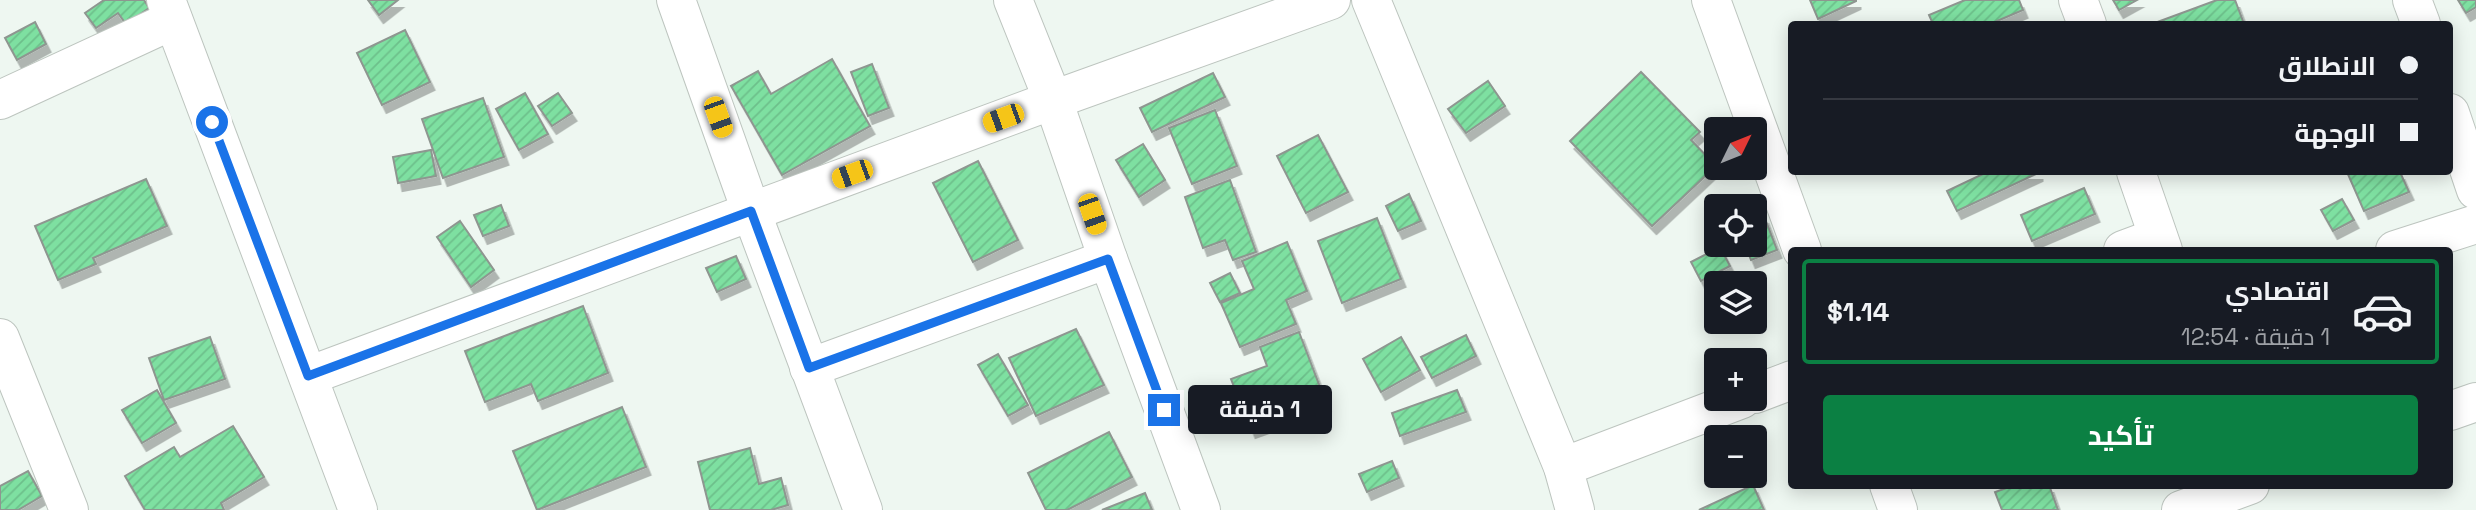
<!DOCTYPE html>
<html lang="ar">
<head>
<meta charset="utf-8">
<style>
  :root { --surface:#171b24; --page:#242831; --text:#f1f3f6; --muted:#9ea1a6; --line:#363941; --accent:#0b8043 }
  body { margin:0; font-family:"Space Grotesk",Cairo,sans-serif; background:var(--page); color:var(--text); direction:rtl; height:100vh; display:flex; flex-direction:column; font-size:26px; white-space:nowrap }
  * { box-sizing:border-box; margin:0 }
  p { font-size:23px; color:var(--muted) }
  .icon { flex:none; width:38px; height:38px; fill:none; stroke:currentColor; stroke-width:2; stroke-linecap:round; stroke-linejoin:round }
  .map { position:relative; flex:1; overflow:hidden; direction:ltr }
  .sheet { position:absolute; left:1788px; top:247px; width:665px; height:242px; display:flex; flex-direction:column; background:var(--surface); border-radius:7px; box-shadow:0 4px 18px #0003; direction:rtl }
  .sheet>* { flex:none }
  .guide { position:absolute; left:1788px; top:21px; width:665px; height:154px; border-radius:7px; box-shadow:0 4px 18px #0003; direction:rtl; display:grid; align-content:center; height:154px; padding:0 35px; background:var(--surface) }
  .needle { width:46px; rotate:47deg }
  .buttons { position:absolute; left:1704px; top:117px; display:grid; gap:14px }
  .buttons a { display:grid; place-items:center; width:63px; height:63px; border-radius:7px; background:var(--surface); box-shadow:0 4px 18px #0003; font-size:35px }
  .end { position:absolute; width:32px; height:32px; margin:-16px; border:9px solid #1a73e8; background:#fff; box-shadow:0 0 0 4px #fff }
  .from { border-radius:50% }
  .bubble { position:absolute; height:49px; border-radius:7px; background:var(--surface); box-shadow:0 4px 18px #0003; font-size:23px; font-weight:700; line-height:49px; text-align:center; direction:rtl }
  .car { position:absolute; width:21px; height:42px; margin:-21px -10px; border-radius:9px; box-shadow:0 0 5px 2px #0007; background:linear-gradient(#f5c518 24%,#345 0 40%,#f5c518 0 76%,#345 0 86%,#f5c518 0) }
  .guide b { display:flex; align-items:center; gap:24px; height:66px; font-size:26px }
  .guide b+b { border-top:2px solid var(--line) }
  .guide i { width:18px; height:18px; background:var(--text) }
  ul { padding:12px 0 0; list-style:none }
  li { display:flex; align-items:center; gap:21px; height:105px; margin:0 14px 10px; padding:0 21px; border:4px solid transparent; border-radius:7px }
  li div { flex:1 }
  li b { display:block; font-size:26px }
  li em { font-style:normal; font-weight:700 }
  li.active { border-color:var(--accent) }
  li>.icon { width:63px; height:63px; stroke-width:1.5 }
  .cta { display:flex; gap:14px; margin-top:auto; padding:14px 35px }
  .cta a { flex:1; height:80px; border-radius:7px; background:var(--accent); color:#fff; font-size:28px; font-weight:700; line-height:80px; text-align:center }
  .map>svg:first-child { display:block }
  .building { fill:url(#building-hatch); stroke:#8e9690; stroke-width:2; filter:url(#shadow) }
  .lines { fill:none; stroke-linecap:round; stroke-linejoin:round }
  .minor-casing { stroke:#bdc5bf; stroke-width:40 }
  .minor { stroke:#fff; stroke-width:38 }
  .route { stroke:#1a73e8; stroke-width:9 }
</style>
</head>
<body>
<div class="map">
<svg width="2476" height="510" viewBox="0 0 2476 510">
  <defs>
    <pattern id="building-hatch" width="6" height="6" patternUnits="userSpaceOnUse" patternTransform="scale(1.75)"><rect width="6" height="6" fill="#7ee0a1"/><path d="M-1 1l2-2M0 6l6-6M5 7l2-2" fill="none" stroke="#6dc08b"/></pattern>
    <filter id="shadow"><feDropShadow dx="4.5" dy="8" stdDeviation="0" flood-color="#0004"/></filter>
  </defs>
  <rect width="100%" height="100%" fill="#eef7f1"/>
  <g class="building">
    <path d="M104 0H144L149 8 126 24 118 13 96 28 85 13Z"/>
    <path d="M368 0H398L379 15Z"/>
    <path d="M1810 0H1856V1L1818 19Z"/>
    <path d="M1965 0H2019L2023 10 1990 24H1933L1929 15Z"/>
    <path d="M2113 0H2137L2119 10Z"/>
    <path d="M2217 0H2235L2244 24H2152Z"/>
    <path d="M2458 0H2476V7L2466 13Z"/>
    <path d="M35 22 46 44 17 60 5 38Z"/>
    <path d="M405 30 430 82 382 105 357 53Z"/>
    <path d="M832 59 870 126 782 175 731 86 758 71 771 94Z"/>
    <path d="M872 64 889 108 868 116 851 72Z"/>
    <path d="M1641 72 1700 132 1691 140 1716 166 1652 226 1570 141Z"/>
    <path d="M1213 73 1225 97 1152 132 1140 108Z"/>
    <path d="M1488 81 1505 106 1466 133 1448 109Z"/>
    <path d="M525 93 548 134 519 150 496 109Z"/>
    <path d="M558 93 572 113 552 126 538 106Z"/>
    <path d="M483 98 504 157 443 178 422 119Z"/>
    <path d="M1215 110 1237 166 1192 184 1169 128Z"/>
    <path d="M1318 135 1348 192 1306 213 1277 156Z"/>
    <path d="M1143 144 1165 180 1139 197 1116 160Z"/>
    <path d="M431 150 436 176 398 183 393 157Z"/>
    <path d="M978 161 1018 240 973 262 933 183Z"/>
    <path d="M1987 172H2038V173L1957 211 1947 191Z"/>
    <path d="M2347 172H2400L2409 192 2364 211Z"/>
    <path d="M146 179 167 226 93 258 96 264 58 280 35 226Z"/>
    <path d="M1230 180 1256 252 1233 260 1225 240 1203 248 1185 197Z"/>
    <path d="M2084 188 2095 214 2032 241 2021 215Z"/>
    <path d="M1409 194 1421 221 1398 231 1386 206Z"/>
    <path d="M2342 199 2354 220 2333 231 2321 210Z"/>
    <path d="M501 205 509 226 483 236 474 215Z"/>
    <path d="M1764 216 1777 250 1751 260 1745 245H1755V220Z"/>
    <path d="M1377 218 1401 279 1342 303 1318 241Z"/>
    <path d="M460 221 494 270 471 287 437 237Z"/>
    <path d="M1287 242 1307 291 1286 300 1296 324 1240 347 1221 303 1254 289 1242 261Z"/>
    <path d="M1720 247 1730 266 1701 281 1691 262Z"/>
    <path d="M736 256 746 279 717 292 706 268Z"/>
    <path d="M1230 273 1240 293 1220 302 1210 283Z"/>
    <path d="M583 306 608 373 538 401 531 384 485 402 465 351Z"/>
    <path d="M1076 329 1104 385 1036 416 1009 358Z"/>
    <path d="M1299 332 1326 403 1251 430 1231 379 1267 366 1260 347Z"/>
    <path d="M1466 335 1476 356 1432 378 1421 357Z"/>
    <path d="M210 337 225 379 164 400 149 358Z"/>
    <path d="M1401 337 1420 370 1381 392 1363 359Z"/>
    <path d="M998 354 1028 405 1008 416 978 365Z"/>
    <path d="M157 390 176 423 142 443 122 410Z"/>
    <path d="M1457 390 1466 412 1400 436 1392 413Z"/>
    <path d="M622 407 646 467 537 510 513 451Z"/>
    <path d="M233 426 264 477 221 503 224 510H145L125 476 174 447 180 457Z"/>
    <path d="M1109 432 1132 477 1067 510H1046L1028 473Z"/>
    <path d="M750 448 759 484 781 478 788 505 771 510H710L698 462Z"/>
    <path d="M1392 461 1399 478 1367 492 1359 474Z"/>
    <path d="M28 471 42 496 18 510H0V486Z"/>
    <path d="M1753 485 1764 510H1699Z"/>
    <path d="M2015 485H2049L2058 510H2002L1995 492Z"/>
    <path d="M1145 493 1152 510H1102Z"/>
  </g>
  <g class="lines">
    <g class="minor-casing">
      <g id="minor">
        <path d="M166 0 358 510"/>
        <path d="M676 0 751 211 863 510"/>
        <path d="M1013 0 1053 100 1108 259 1201 510"/>
        <path d="M1371 0 1563 467 1575 510"/>
        <path d="M1711 0 1802 250"/>
        <path d="M2078 0 2087 24"/>
        <path d="M2412 0 2421 24"/>
        <path d="M0 100 173 20"/>
        <path d="M2450 113 2476 190"/>
        <path d="M2136 172 2163 250"/>
        <path d="M2123 250 2158 237"/>
        <path d="M2395 250 2476 224"/>
        <path d="M0 338 69 510"/>
        <path d="M809 368 1108 259"/>
        <path d="M308 376 1053 100 1331 0"/>
        <path d="M1755 394 1792 380"/>
        <path d="M2450 411 2476 402"/>
        <path d="M1563 467 1742 399"/>
        <path d="M1889 485 1898 510"/>
        <path d="M2181 510 2250 485"/>
      </g>
    </g>
    <use href="#minor" class="minor"/>
  </g>
  <g class="lines">
    <path class="route" d="M212 122 308 376 751 211 809 368 1108 259 1164 410"/>
  </g>
</svg>
<div class="buttons">
<a><svg class="needle" viewBox="-14 -14 28 28"><path d="M0-13l5 13h-10z" fill="#e53935"/><path d="M0 13l5-13h-10z" fill="#9ea1a6"/></svg></a>
<a><svg class="icon" aria-label="locate" viewBox="0 0 24 24"><circle cx="12" cy="12" r="6"/><path d="M12 2v4M12 18v4M2 12h4M18 12h4"/></svg></a>
<a><svg class="icon" aria-label="layers" viewBox="0 0 24 24"><path d="M12 4l9 5-9 5-9-5zM3 14l9 5 9-5"/></svg></a>
<a>+</a>
<a>−</a>
</div>
<i class="end from" style="left:212px;top:122px"></i>
<i class="end" style="left:1164px;top:410px"></i>
<div class="bubble" style="left:1188px;top:385px;width:144px">1 دقيقة</div>
<i class="car" style="left:718px;top:117px;rotate:160deg"></i>
<i class="car" style="left:1003px;top:118px;rotate:250deg"></i>
<i class="car" style="left:852px;top:174px;rotate:250deg"></i>
<i class="car" style="left:1092px;top:214px;rotate:161deg"></i>
<div class="guide">
<b><i class="from"></i>الانطلاق</b>
<b><i></i>الوجهة</b>
</div>
<section class="sheet">
<ul>
<li class="active"><svg class="icon" aria-label="car" viewBox="0 0 24 24"><path d="M5 17H2v-5l4-1 3-4h7l3 4 3 1v5h-3M9 17h6M6 11h13"/><circle cx="7" cy="17" r="2"/><circle cx="17" cy="17" r="2"/></svg><div><b>اقتصادي</b><p>1 دقيقة · 12:54</p></div><em>$1.14</em></li>
</ul>
<div class="cta"><a>تأكيد</a></div>
</section>
</div>
</body>
</html>
